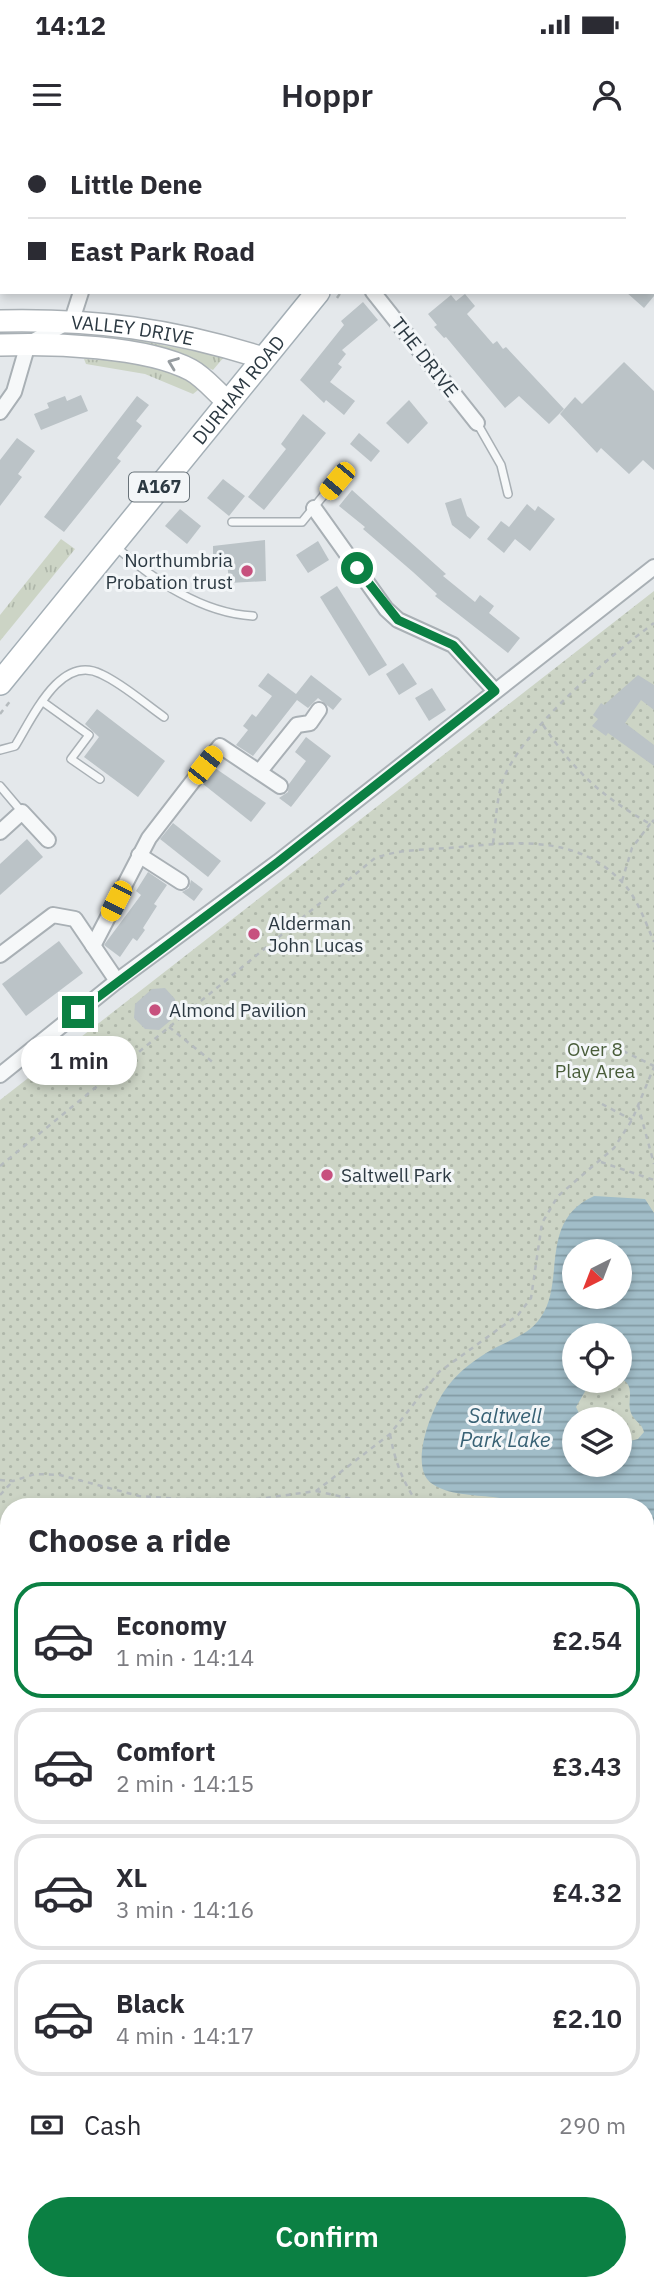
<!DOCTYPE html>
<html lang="en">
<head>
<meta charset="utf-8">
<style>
  :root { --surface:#fff; --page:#f2f2f3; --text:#2b2b33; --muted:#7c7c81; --line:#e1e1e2; --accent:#0b8043 }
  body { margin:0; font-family:"IBM Plex Sans",sans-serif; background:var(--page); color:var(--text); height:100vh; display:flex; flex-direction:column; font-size:26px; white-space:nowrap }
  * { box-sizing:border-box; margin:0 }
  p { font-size:23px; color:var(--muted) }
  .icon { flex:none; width:38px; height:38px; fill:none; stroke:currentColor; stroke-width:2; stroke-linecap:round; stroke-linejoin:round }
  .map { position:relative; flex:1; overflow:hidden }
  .side { position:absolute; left:0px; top:1358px; width:654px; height:793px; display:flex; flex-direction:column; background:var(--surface); border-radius:28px 28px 0 0; box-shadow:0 4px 10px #0003 }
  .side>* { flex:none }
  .hud { position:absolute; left:0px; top:0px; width:654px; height:154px; box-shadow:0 4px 10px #0003; display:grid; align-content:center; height:154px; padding:0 28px; background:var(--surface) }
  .needle { width:46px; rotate:222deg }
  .tools { position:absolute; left:562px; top:1099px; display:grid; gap:14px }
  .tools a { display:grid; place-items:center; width:70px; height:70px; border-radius:50%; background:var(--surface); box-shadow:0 4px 10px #0003; font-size:35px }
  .end { position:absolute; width:32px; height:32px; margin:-16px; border:9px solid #0b8043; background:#fff; box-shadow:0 0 0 4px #fff }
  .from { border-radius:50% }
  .bubble { position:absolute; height:49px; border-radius:24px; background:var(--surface); box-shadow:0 4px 10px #0003; font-size:23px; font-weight:600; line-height:49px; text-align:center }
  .car { position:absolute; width:21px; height:42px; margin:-21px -10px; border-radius:9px; box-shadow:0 0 5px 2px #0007; background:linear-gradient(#f5c518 24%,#345 0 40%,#f5c518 0 76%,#345 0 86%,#f5c518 0) }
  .hud b { display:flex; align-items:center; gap:24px; height:66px; font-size:26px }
  .hud b+b { border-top:2px solid var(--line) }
  .hud i { width:18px; height:18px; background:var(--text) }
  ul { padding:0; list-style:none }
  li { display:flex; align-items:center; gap:21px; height:116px; margin:0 14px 10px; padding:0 14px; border:4px solid var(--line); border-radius:28px }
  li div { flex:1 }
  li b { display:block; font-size:26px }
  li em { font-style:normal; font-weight:600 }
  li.on { border-color:var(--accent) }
  li>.icon { width:63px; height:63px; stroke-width:1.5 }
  h2 { padding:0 28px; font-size:32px; line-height:84px }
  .pay { display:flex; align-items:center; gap:18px; height:77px; padding:0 28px; font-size:26px }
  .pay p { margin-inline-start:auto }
  .primary-button { display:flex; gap:14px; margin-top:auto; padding:14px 28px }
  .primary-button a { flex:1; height:80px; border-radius:42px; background:var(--accent); color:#fff; font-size:28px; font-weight:600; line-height:80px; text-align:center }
  .status { display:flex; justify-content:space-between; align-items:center; height:49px; padding:0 35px; background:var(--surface); direction:ltr }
  .status svg { height:19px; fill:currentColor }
  header { display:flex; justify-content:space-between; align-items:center; height:91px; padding:0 28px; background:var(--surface); font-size:32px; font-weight:600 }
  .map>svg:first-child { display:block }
  .grass { fill:url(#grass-tufts) }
  .park { fill:url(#park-dots); fill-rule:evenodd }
  .water { fill:url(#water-rules); fill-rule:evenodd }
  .building { fill:#bbc3c7 }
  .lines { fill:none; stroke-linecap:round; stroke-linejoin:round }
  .lane-casing { stroke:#a9b0b5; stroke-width:10 }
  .street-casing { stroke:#a9b0b5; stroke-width:18 }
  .secondary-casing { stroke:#a9b0b5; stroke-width:24 }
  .primary-casing { stroke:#a4afb6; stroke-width:26 }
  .path { stroke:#b5bbbe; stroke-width:2.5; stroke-dasharray:5 5; stroke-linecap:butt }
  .lane { stroke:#f6f8f9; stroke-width:7 }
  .street { stroke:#f6f8f9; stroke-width:14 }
  .secondary { stroke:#fff; stroke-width:21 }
  .primary { stroke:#fff; stroke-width:23 }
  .oneway { stroke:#969ca0 }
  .route { stroke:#0b8043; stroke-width:9 }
  .poi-dot { fill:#c7517e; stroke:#f3f6f8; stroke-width:2.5 }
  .labels { text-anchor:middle; stroke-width:6; stroke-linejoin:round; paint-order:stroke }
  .shield { fill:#f3f6f8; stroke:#687279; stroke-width:2 }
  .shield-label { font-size:18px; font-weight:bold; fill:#2c3942 }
  .street-label { font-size:19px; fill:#2c3942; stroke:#f3f6f8 }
  .poi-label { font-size:19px; fill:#2c3942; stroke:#f3f6f8; text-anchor:start }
  .park-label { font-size:19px; fill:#495d3a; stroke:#f3f6f8 }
  .water-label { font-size:21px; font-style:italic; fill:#386174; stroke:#f3f6f8 }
</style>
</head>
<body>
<div class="status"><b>14:12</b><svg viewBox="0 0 49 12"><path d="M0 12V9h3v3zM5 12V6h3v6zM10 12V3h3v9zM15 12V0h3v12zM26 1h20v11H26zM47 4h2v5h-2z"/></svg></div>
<header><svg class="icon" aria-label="menu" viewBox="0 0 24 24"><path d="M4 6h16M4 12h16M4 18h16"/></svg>Hoppr<svg class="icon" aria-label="person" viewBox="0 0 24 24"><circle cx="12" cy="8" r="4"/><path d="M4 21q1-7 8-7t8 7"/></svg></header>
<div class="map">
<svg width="654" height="2150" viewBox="0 0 654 2150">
  <defs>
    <pattern id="grass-tufts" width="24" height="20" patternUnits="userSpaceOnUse" patternTransform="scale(1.75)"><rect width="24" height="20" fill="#ccd4c5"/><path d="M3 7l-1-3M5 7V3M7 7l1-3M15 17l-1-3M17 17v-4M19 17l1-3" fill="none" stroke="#afb7aa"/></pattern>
    <pattern id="park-dots" width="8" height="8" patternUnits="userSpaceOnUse" patternTransform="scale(1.75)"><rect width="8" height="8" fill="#ccd4c5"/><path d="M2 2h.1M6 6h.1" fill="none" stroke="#afb7aa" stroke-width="1.8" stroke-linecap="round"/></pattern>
    <pattern id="water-rules" width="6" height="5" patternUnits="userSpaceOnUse" patternTransform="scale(1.75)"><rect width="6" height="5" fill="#a1bdc8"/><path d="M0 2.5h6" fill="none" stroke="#839ba4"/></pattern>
  </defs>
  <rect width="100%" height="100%" fill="#e4e8eb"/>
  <g class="grass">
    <path d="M106 194 224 217 213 230 178 214 104 200Z"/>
    <path d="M84 219C114 221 183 221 198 250L193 254 145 234 86 224Z"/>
    <path d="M61 399 75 409 0 501V475Z"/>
  </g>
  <path class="park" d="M654 451V1658L646 1667V1367H9V1501L0 1495V960ZM574 1111H620V1157H574ZM574 1195H620V1241H574ZM574 1279H620V1325H574Z"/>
  <path class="water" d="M594 1056 645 1059 654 1073V1483L646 1487V1367C614 1367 577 1372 545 1367 528 1364 510 1359 493 1357 474 1355 447 1355 431 1343 408 1325 433 1264 448 1246 459 1231 477 1218 493 1209 511 1199 529 1195 541 1177 566 1141 538 1081 594 1056ZM574 1111H620V1157H574ZM574 1195H620V1238C637 1246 626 1260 631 1273 634 1281 642 1283 644 1292L638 1299 630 1301 620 1295V1325H574V1279H582L576 1267 587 1248 597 1241H574Z"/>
  <g class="building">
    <path d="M626 152H654V156L644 168Z"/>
    <path d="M465 154 475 166 467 174 493 204 497 201 503 209 506 207 564 269 549 284 519 256 505 268 446 197 444 198 434 187 437 185 428 174 451 155 456 161Z"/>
    <path d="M363 162 378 180 342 210 346 214 338 224 342 227 330 242 355 261 344 275 326 260 324 263 300 240 344 185 341 181Z"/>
    <path d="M624 222 654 251V330L643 320 629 334 601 308 597 313 560 274 575 257 582 264Z"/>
    <path d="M81 255 88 271 41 290 34 274 49 268 47 263 65 256 67 261Z"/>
    <path d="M137 256 149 265 136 281 142 286 117 318 121 321 64 392 44 377Z"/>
    <path d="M409 260 428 283 408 304 386 283Z"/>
    <path d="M303 274 326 293 264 370 248 357 286 309 281 304Z"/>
    <path d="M359 293 380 311 371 322 350 304Z"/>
    <path d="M17 298 35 311 18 334 22 337 0 366V320Z"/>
    <path d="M223 339 245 356 229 376 207 358Z"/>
    <path d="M352 350 446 434 443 436 475 462 480 455 494 466 489 473 520 498 508 513 435 456 437 454 413 432 363 389 365 387 339 366Z"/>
    <path d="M461 358 467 376 480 387 470 399 452 385 445 363Z"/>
    <path d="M527 364 535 371 538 366 555 379 530 411 515 399 504 413 487 399 501 381 509 387Z"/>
    <path d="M180 369 201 386 187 404 165 386Z"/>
    <path d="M265 400 266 441 229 443 227 420 213 421V406Z"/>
    <path d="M318 401 329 420 308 433 296 415Z"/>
    <path d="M337 446 387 525 369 536 320 457Z"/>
    <path d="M403 523 417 544 399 555 386 534Z"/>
    <path d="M268 533 296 554 311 535 342 559 333 570 318 558 308 568 297 560 253 616 236 605 248 590 243 586 252 574 256 577 272 556 258 546Z"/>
    <path d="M638 535 654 545V570L641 560 625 583 654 605V626L608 593 606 596 592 586 598 579 593 575 601 563 604 565Z"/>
    <path d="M432 548 446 570 429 581 415 558Z"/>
    <path d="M97 569 165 621 138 657 84 617 99 597 85 584Z"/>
    <path d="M306 597 331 616 291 667 279 658 288 652 289 644 306 621 295 612Z"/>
    <path d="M215 628 266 663 251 682 203 644Z"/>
    <path d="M173 683 221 721 208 737 160 699Z"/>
    <path d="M27 699 43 717 0 755V724Z"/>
    <path d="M148 732 167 745 154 764 157 766 143 788 145 790 137 801 133 798 120 817 104 805 141 755 136 751Z"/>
    <path d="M191 740 203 749 194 761 182 752 189 748Z"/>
    <path d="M59 801 83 833 26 876 2 844Z"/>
    <path d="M165 848 175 859 176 876 159 890 145 889 134 878 135 864 152 849Z"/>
  </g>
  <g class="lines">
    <g class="lane-casing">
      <g id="lane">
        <path d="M576 0 578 2"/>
        <path d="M477 283 501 325 508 354"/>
        <path d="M232 382H302L336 340"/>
        <path d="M116 407C154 440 201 473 253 476"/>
        <path d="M43 562 89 595 71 619 100 639"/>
        <path d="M0 610 15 606C32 579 60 513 101 534 123 544 144 563 164 577"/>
        <path d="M0 646 22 672"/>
        <path d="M0 1799 9 1781"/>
        <path d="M646 1832 654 1815"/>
        <path d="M0 2141 9 2122"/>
        <path d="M422 2142 437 2150"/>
        <path d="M168 2150 172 2142"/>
        <path d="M334 2150 338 2142"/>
        <path d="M494 2150 498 2142"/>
      </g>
    </g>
    <g class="street-casing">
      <g id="street">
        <path d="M0 1 1 0"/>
        <path d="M204 2 205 0"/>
        <path d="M373 152 477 283"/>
        <path d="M0 272 14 252 28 204 72 180 81 152"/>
        <path d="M314 368 386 469 398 480 453 505 495 551"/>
        <path d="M260 631 297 585 310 583 319 570"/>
        <path d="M0 692 22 672 48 700"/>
        <path d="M139 715 181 742"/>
        <path d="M93 806 149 698 220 606 280 646"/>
        <path d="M0 815 53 775 75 779 117 841"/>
        <path d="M0 935 117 841 278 722 654 427"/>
        <path d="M0 1643 9 1624"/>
        <path d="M0 1966 9 1946"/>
        <path d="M646 1999 654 1982"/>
        <path d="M646 2093 654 2095"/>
        <path d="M87 2150 91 2142"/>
        <path d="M416 2150 420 2142"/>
        <path d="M574 2150 578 2142"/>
      </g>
    </g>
    <g class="secondary-casing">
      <g id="secondary">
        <path id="s1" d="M0 181C95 179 172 189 263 218"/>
        <path d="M0 205C51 203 146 206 191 230 204 237 216 252 228 262"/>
        <path d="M0 1509 9 1515"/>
        <path d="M646 1687 654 1678"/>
        <path d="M646 1785 654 1787"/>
        <path d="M254 2150 258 2142"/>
      </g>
    </g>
    <g class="primary-casing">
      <g id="primary">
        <path d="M446 2 448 0"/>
        <path id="s2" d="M0 543 318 152"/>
      </g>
    </g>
    <g class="path">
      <path d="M337 158 341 152"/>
      <path d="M0 574 11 560"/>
      <path d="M543 585C575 632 600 655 650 684L654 680"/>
      <path d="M493 703C496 684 496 662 502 643 517 594 612 514 654 483"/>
      <path d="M622 741 632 708 650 684H654"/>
      <path d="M169 887 215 924"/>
      <path d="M623 911 654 926"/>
      <path d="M602 964 632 980"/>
      <path d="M638 965 654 1024"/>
      <path d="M601 1022 654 1040"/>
      <path d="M0 1026 375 718C403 708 431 710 460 707 516 702 577 695 621 741 636 755 646 783 654 802"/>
      <path d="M390 1294C395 1322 403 1343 420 1367"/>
      <path d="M0 1340 13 1341 35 1334 60 1335 139 1356 180 1359H258L316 1351 390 1294 439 1232 518 1175 531 1158 542 1083 558 1056 614 1008 632 980 654 927"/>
      <path d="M316 1351 388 1367"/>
      <path d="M0 1355 13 1341"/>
      <path d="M0 1461 9 1466"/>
      <path d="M646 1502 654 1498"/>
    </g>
    <use href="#lane" class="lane"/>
    <use href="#street" class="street"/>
    <use href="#secondary" class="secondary"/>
    <use href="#primary" class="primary"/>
  </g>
  <defs><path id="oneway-chevron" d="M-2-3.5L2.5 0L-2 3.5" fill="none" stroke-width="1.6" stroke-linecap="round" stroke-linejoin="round" transform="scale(1.75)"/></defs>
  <use class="oneway" href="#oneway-chevron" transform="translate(173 223) rotate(-159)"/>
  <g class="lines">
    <path class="route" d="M78 872 278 722 495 551 453 505 398 480 357 428"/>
  </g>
  <g class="poi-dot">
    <circle cx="247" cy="431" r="7"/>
    <circle cx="254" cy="794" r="7"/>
    <circle cx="155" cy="870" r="7"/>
    <circle cx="327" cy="1035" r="7"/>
  </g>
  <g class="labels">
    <rect class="shield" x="129" y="332.5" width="60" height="29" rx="5"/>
    <g class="shield-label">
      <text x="159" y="353">A167</text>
    </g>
    <g class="street-label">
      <text dy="7" stroke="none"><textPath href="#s1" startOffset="133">VALLEY DRIVE</textPath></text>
      <text transform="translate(425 217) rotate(52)" y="7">THE DRIVE</text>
      <text dy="7" stroke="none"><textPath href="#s2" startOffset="378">DURHAM ROAD</textPath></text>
    </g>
    <g class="poi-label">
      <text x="233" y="427" text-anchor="end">Northumbria<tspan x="233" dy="22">Probation trust</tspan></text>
      <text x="268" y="790">Alderman<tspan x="268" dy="22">John Lucas</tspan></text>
      <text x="169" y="877">Almond Pavilion</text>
      <text x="341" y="1042">Saltwell Park</text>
    </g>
    <g class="park-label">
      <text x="595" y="916">Over 8<tspan x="595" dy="22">Play Area</tspan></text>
    </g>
    <g class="water-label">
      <text x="505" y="1283">Saltwell<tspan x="505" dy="24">Park Lake</tspan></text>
    </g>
  </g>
</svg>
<div class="tools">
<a><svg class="needle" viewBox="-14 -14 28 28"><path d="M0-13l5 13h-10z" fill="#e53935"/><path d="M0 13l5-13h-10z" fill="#7c7c81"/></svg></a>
<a><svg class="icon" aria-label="locate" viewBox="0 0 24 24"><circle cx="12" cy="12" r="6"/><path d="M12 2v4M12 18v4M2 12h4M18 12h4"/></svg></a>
<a><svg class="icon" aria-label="layers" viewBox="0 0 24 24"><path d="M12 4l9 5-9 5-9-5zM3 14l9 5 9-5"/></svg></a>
</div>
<i class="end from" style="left:357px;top:428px"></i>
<i class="end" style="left:78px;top:872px"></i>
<div class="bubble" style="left:21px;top:896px;width:116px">1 min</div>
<i class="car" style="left:337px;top:341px;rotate:220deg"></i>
<i class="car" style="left:205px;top:625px;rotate:38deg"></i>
<i class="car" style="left:116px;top:761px;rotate:207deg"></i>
<div class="hud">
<b><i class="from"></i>Little Dene</b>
<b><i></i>East Park Road</b>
</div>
<section class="side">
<h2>Choose a ride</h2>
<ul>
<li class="on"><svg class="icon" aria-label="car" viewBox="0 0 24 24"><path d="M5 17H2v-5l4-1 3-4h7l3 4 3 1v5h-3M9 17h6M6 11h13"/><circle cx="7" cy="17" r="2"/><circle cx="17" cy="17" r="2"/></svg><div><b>Economy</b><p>1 min · 14:14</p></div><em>£2.54</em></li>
<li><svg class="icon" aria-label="car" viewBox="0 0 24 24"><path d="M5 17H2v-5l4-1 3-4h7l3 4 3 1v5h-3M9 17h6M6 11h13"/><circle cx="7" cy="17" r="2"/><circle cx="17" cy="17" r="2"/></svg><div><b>Comfort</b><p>2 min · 14:15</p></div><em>£3.43</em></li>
<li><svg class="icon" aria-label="car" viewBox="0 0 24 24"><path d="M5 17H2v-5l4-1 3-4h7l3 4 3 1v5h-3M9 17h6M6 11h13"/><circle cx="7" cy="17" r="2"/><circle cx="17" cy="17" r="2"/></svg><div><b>XL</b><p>3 min · 14:16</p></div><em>£4.32</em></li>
<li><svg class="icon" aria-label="car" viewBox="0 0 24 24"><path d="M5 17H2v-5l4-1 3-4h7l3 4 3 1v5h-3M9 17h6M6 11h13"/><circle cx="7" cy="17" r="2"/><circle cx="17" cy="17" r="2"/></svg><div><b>Black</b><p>4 min · 14:17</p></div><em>£2.10</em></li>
</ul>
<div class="pay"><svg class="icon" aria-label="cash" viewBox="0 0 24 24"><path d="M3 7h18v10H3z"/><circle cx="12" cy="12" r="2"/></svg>Cash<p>290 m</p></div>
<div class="primary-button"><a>Confirm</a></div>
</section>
</div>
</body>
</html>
